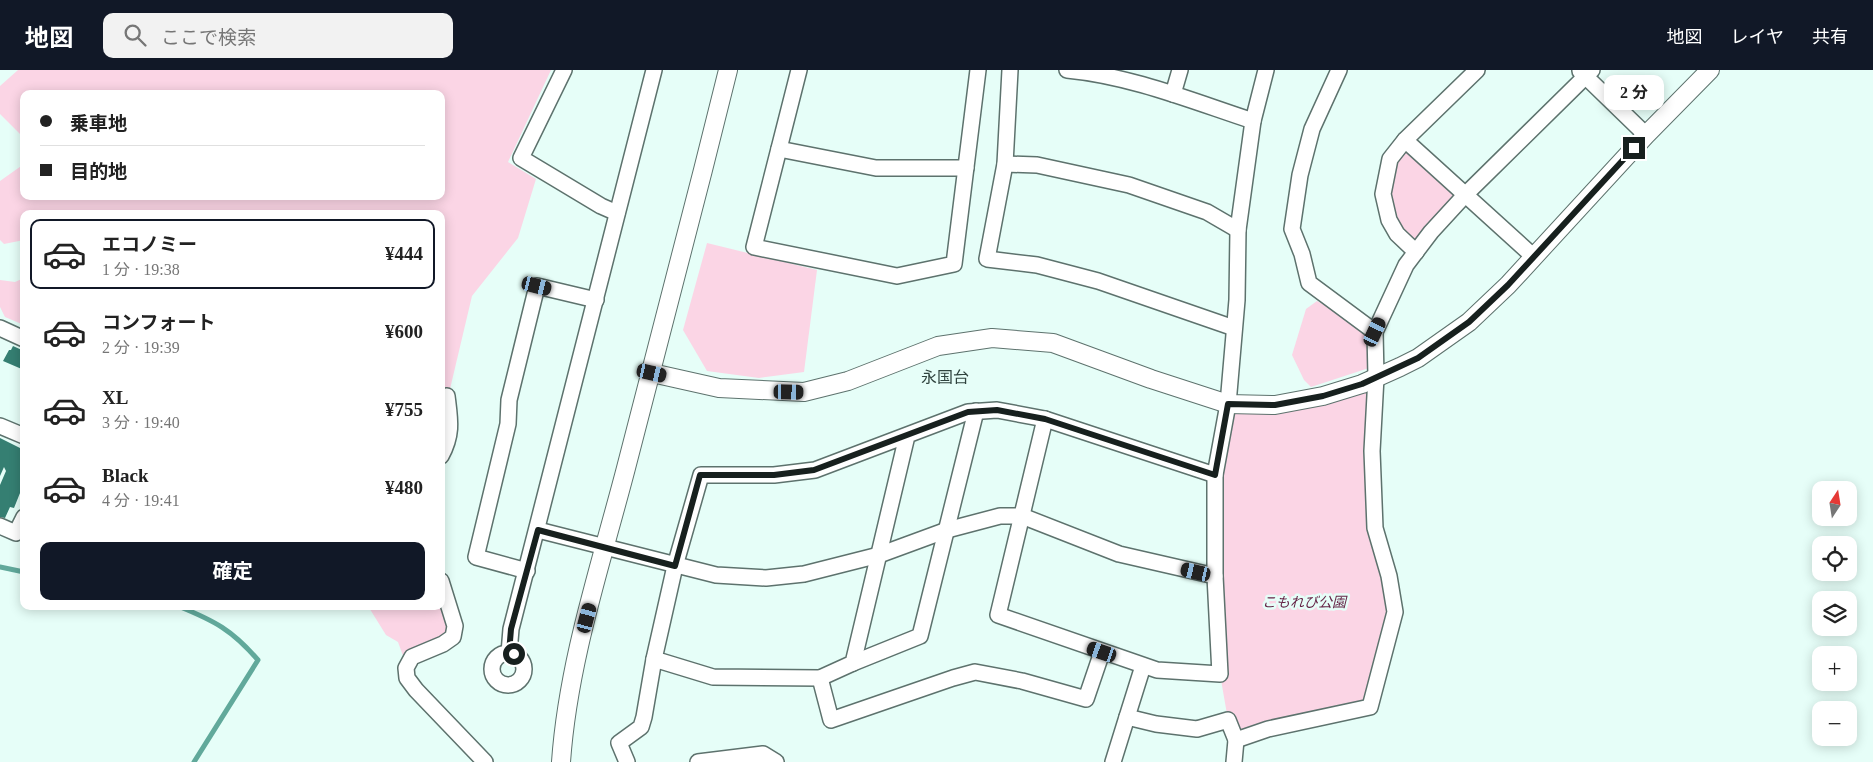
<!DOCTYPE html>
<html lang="ja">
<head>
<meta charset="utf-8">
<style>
  :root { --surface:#fff; --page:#f2f2f2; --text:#222; --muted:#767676; --line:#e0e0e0; --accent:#111827 }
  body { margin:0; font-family:"Times New Roman","Noto Sans JP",serif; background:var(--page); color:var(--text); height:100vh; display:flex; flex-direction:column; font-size:19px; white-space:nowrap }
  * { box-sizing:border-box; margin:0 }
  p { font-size:16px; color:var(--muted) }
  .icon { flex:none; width:28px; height:28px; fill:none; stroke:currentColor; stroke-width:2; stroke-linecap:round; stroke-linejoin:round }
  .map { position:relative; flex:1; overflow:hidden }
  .side { position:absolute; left:20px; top:140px; width:425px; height:400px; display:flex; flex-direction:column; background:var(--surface); border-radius:10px; box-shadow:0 2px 12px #0003 }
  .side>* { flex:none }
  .top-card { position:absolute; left:20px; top:20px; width:425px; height:110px; border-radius:10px; box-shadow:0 2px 12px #0003; display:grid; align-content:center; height:110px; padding:0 20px; background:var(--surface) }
  .needle { width:32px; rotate:12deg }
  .controls { position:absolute; left:1812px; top:411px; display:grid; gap:10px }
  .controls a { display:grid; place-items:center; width:45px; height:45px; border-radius:10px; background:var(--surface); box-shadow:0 2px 12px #0003; font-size:25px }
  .end { position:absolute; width:22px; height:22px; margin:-11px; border:6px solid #17201e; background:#fff; box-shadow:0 0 0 2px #fff }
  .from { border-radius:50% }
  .bubble { position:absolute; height:35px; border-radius:10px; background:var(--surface); box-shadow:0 2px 12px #0003; font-size:16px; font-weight:700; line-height:35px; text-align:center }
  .car { position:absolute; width:15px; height:30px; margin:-15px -8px; border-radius:6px; box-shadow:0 0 4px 1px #0007; background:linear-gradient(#222 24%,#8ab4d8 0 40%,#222 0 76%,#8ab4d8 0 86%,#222 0) }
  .top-card b { display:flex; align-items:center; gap:18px; height:48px; font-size:19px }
  .top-card b+b { border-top:1px solid var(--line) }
  .top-card i { width:12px; height:12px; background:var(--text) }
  ul { padding:9px 0 0; list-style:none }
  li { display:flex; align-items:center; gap:15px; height:70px; margin:0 10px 8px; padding:0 10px; border:2px solid transparent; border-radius:10px }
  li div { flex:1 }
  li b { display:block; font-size:19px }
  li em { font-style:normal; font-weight:700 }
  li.current { border-color:var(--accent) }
  li>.icon { width:45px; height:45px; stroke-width:1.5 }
  .cta { display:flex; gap:10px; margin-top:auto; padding:10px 20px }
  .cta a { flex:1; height:58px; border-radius:10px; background:var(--accent); color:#fff; font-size:20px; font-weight:700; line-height:58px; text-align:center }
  header { display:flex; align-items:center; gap:30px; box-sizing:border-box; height:70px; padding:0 25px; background:var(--accent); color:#fff }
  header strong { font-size:24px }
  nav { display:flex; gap:28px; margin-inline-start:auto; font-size:18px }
  .search { width:350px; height:45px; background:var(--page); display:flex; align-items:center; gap:12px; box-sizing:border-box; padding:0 18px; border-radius:10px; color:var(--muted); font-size:19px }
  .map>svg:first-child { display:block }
  .green { fill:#fbd5e5 }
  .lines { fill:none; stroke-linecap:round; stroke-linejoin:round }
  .stream { stroke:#61a99b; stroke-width:5 }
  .building { fill:#357f72 }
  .minor-casing { stroke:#5d726d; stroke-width:18 }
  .tertiary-casing { stroke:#5d726d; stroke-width:20 }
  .minor { stroke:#fff; stroke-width:15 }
  .tertiary { stroke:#fff; stroke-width:18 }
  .route { stroke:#17201e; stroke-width:6 }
  .labels { text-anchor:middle; stroke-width:5; stroke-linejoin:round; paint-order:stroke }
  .park-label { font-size:14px; font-style:italic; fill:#621f42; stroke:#e6fef8 }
  .quarter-label { font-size:16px; fill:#2f433e; stroke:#e6fef8 }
</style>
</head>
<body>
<header>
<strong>地図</strong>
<div class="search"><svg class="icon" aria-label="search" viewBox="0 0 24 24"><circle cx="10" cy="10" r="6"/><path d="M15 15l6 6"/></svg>ここで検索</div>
<nav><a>地図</a><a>レイヤ</a><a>共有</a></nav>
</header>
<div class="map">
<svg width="1873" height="692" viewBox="0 0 1873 692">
  <rect width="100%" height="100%" fill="#e6fef8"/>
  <g class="green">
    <path d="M18 0H551L508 92 536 109 518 168 472 226 450 319 441 329V144H24V170L4 174 0 170V111L24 94V126H441V24H24V68L0 44V16Z"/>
    <path d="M1405 70 1465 125 1416 182 1389 150 1390 89Z"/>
    <path d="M707 173 817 200 804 302 759 308 707 301 683 260Z"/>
    <path d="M24 208V255L5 247 0 237V210L15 212Z"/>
    <path d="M1317 231 1350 249 1370 265 1375 296 1311 317 1304 310 1292 285 1306 239Z"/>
    <path d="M1376 307 1375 458 1395 542 1370 637 1236 670 1228 650 1220 604 1215 405 1228 334 1275 335Z"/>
    <path d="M368 536H441L452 559 406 594 398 572 386 565Z"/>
  </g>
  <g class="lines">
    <g class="stream">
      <path d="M0 497 24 502"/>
      <path d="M178 536C215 551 232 560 258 590L194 692"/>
    </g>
  </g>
  <g class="building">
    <path d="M13 276 24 281V300L3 291 9 280H11Z"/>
    <path d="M0 368 24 380V413L14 438 10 437 5 448 0 447V415L6 401 4 397 0 406Z"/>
  </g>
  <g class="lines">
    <g class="minor-casing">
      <g id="minor">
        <path d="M564 0 521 88 601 136 617 143"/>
        <path d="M799 0 754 177 897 206 954 194 978 0"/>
        <path d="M1010 0 1005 94 987 189 1037 195 1098 211 1234 258"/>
        <path d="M1067 0C1131 6 1192 31 1253 51"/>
        <path d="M1339 0 1312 59 1300 105 1292 159 1302 184 1309 213 1375 262"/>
        <path d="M1580 1 1646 65"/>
        <path d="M1173 24 1180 0"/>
        <path d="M1405 70 1534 187"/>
        <path d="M779 79 876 98H966"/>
        <path d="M1005 94 1037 95 1129 115 1207 142 1238 160"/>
        <path d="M1416 182 1397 164 1389 150 1383 124 1390 89 1405 70 1477 0"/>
        <path d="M0 258 24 269"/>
        <path d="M1045 349 998 545 1157 600 1220 604 1215 506V405L1228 334 1237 230 1238 160 1253 51 1266 0"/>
        <path d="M0 356 24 366"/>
        <path d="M907 366 853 593 820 608 713 607 654 589 675 496 701 405H774L815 400 968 342 997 340 1045 349 1215 405"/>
        <path d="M441 386C453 364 450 350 447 326"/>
        <path d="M0 456 16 463 24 447"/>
        <path d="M538 460 716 505 766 508 804 504 879 485 947 460 1000 446H1022L1119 484 1215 506"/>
        <path d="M527 501 476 487 508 354 509 330 537 216 596 230"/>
        <path d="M441 511 455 556 453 567 443 574 412 587 406 598 407 608 416 620 485 692"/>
        <path d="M509 583 511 559 654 0"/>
        <circle cx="508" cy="599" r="16"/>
        <path d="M853 593 920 566 976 341"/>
        <path d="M820 608 831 650 953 608 975 602 1022 611 1086 629 1102 582"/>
        <path d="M1127 647 1143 596"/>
        <path d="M1236 670 1268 659 1370 637 1395 542 1389 506 1375 458 1372 381 1376 307 1375 262 1406 195 1431 162 1465 125 1592 0"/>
        <path d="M627 692 619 673 641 657 644 647 654 589"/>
        <path d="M698 692 763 684 776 692"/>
        <path d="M1113 692 1127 647 1156 654 1197 659 1228 650 1236 670 1234 692"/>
      </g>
    </g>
    <g class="tertiary-casing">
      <g id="tertiary">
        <path d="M652 303 719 318 804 322 848 311 938 276 992 268 1053 273 1151 309 1228 334 1275 335 1323 326 1362 314 1400 297 1418 288 1469 252 1508 215 1646 65 1710 0"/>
        <path d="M561 692C568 592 601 494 626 398 661 266 695 133 728 0"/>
      </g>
    </g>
    <use href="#minor" class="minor"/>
    <use href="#tertiary" class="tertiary"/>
  </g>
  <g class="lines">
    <path class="route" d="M514 584 509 583 511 559 538 460 675 496 700 405H774L814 400 968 342 997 340 1045 349 1215 405 1228 334 1275 335 1323 326 1362 314 1418 288 1469 252 1508 215 1634 78"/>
  </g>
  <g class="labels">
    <g class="park-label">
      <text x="1304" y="537">こもれび公園</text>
    </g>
    <g class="quarter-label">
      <text x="945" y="313">永国台</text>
    </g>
  </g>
</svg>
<div class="controls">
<a><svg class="needle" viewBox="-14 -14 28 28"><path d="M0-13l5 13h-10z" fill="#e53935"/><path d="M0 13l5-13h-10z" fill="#767676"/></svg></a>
<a><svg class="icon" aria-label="locate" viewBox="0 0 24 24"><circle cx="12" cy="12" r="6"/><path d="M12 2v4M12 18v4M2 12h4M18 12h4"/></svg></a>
<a><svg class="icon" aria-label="layers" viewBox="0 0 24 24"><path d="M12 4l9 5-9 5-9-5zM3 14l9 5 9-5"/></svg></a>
<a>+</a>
<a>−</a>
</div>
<i class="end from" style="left:514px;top:584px"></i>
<i class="end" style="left:1634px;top:78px"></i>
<div class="bubble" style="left:1604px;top:5px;width:60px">2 分</div>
<i class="car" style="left:537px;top:216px;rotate:104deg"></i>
<i class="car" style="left:1375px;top:262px;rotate:25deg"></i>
<i class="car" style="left:652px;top:303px;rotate:103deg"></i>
<i class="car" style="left:789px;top:322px;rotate:91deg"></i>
<i class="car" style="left:1196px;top:502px;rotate:283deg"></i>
<i class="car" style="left:587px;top:548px;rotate:15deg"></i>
<i class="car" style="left:1102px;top:582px;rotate:289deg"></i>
<div class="top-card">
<b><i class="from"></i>乗車地</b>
<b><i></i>目的地</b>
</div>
<section class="side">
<ul>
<li class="current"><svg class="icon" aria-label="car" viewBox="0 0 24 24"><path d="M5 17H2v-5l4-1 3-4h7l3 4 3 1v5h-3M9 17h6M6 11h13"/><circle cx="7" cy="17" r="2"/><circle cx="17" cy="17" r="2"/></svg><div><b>エコノミー</b><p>1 分 · 19:38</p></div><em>¥444</em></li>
<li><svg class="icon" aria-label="car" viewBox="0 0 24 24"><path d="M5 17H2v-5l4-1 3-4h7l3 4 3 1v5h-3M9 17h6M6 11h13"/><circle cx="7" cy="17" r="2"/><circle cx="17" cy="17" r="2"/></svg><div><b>コンフォート</b><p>2 分 · 19:39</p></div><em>¥600</em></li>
<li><svg class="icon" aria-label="car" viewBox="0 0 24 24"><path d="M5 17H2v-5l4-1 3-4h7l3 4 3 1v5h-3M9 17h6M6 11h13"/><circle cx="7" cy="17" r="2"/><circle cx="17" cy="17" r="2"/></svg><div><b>XL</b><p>3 分 · 19:40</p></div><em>¥755</em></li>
<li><svg class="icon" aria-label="car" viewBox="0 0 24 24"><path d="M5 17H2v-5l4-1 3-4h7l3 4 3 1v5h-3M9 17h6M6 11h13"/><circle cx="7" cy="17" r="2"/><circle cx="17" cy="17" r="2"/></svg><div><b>Black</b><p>4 分 · 19:41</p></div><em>¥480</em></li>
</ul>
<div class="cta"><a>確定</a></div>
</section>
</div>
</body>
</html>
